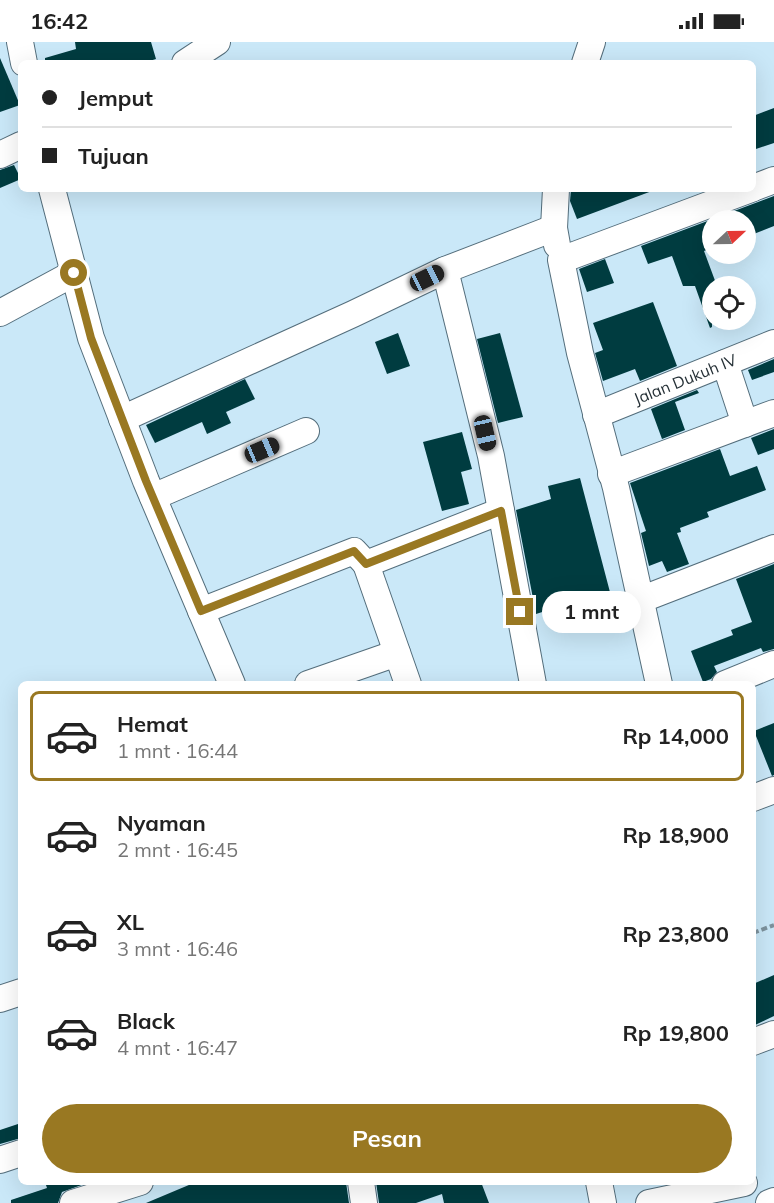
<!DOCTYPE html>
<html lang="id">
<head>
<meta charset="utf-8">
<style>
  :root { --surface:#fff; --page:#f6f6f6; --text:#222; --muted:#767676; --line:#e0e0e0; --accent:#997822 }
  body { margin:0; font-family:Mulish,sans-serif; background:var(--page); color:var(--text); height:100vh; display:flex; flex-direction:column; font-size:22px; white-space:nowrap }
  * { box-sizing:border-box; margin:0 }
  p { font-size:20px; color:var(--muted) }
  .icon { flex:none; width:33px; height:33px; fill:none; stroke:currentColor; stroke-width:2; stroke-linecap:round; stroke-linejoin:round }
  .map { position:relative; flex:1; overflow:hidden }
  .panel { position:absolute; left:18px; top:639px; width:738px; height:504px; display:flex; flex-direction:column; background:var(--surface); border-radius:9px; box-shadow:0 6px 24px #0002 }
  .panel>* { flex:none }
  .top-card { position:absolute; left:18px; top:18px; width:738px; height:132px; border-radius:9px; box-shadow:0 6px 24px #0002; display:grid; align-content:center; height:132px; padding:0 24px; background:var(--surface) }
  .needle { width:39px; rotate:68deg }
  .fabs { position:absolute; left:702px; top:168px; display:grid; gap:12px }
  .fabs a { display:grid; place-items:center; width:54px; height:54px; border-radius:50%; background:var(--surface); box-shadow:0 6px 24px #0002; font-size:30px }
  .end { position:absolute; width:27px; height:27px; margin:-14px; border:8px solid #997822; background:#fff; box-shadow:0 0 0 3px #fff }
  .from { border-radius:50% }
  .bubble { position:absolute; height:42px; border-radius:21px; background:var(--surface); box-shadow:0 6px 24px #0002; font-size:20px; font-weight:700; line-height:42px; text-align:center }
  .car { position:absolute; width:18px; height:36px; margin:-18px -9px; border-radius:8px; box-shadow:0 0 4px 2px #0007; background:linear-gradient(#222 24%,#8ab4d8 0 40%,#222 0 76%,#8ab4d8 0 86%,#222 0) }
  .top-card b { display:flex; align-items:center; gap:21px; height:57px; font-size:22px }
  .top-card b+b { border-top:2px solid var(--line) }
  .top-card i { width:15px; height:15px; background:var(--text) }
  ul { padding:10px 0 0; list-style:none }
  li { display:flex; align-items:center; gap:18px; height:90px; margin:0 12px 9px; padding:0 12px; border:3px solid transparent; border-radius:9px }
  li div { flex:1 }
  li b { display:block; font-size:22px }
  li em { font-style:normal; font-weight:700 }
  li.selected { border-color:var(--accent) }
  li>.icon { width:54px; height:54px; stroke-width:1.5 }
  .cta { display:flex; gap:12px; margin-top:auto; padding:12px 24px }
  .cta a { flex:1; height:69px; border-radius:36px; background:var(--accent); color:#fff; font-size:24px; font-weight:700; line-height:69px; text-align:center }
  .status { display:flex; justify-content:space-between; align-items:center; height:42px; padding:0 30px; background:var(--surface); direction:ltr }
  .status svg { height:16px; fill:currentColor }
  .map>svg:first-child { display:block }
  .building { fill:#003c40 }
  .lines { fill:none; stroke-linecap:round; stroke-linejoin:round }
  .minor-casing { stroke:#546e7c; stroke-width:28 }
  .path { stroke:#7d929d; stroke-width:4; stroke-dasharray:6 3; stroke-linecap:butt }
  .minor { stroke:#fff; stroke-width:26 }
  .route { stroke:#997822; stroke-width:8 }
  .labels { text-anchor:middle; stroke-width:6; stroke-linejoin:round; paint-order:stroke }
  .street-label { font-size:16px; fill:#253036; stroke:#fff }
</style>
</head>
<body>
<div class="status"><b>16:42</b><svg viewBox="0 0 49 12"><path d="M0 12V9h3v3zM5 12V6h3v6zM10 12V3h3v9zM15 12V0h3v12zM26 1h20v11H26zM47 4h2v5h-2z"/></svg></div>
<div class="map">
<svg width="774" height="1161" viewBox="0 0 774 1161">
  <rect width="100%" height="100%" fill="#cae8f8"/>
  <g class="building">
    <path d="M75 0H151L156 17 143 21H45V16L76 7Z"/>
    <path d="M0 16 20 63 0 70Z"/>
    <path d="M774 66V101L753 108V74Z"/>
    <path d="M14 123 21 137 0 146V128Z"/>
    <path d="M571 147H652V149L577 177 570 159Z"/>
    <path d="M774 154V184L746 195V178H712V206L704 209 717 244H712V285L710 286 695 244H683L672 214 648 222 641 204Z"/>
    <path d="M605 217 614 241 587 250 579 227Z"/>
    <path d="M653 260 677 324 640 339 635 327 603 339 595 311 603 308 593 281Z"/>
    <path d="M398 291 410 324 387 332 375 300Z"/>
    <path d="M500 291 523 375 498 381 477 297Z"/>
    <path d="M774 317V330L752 338 748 328Z"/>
    <path d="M245 337 255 357 226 370 231 381 207 392 202 380 155 401 146 383Z"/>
    <path d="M697 348 699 351 675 360 685 388 662 397 651 367Z"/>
    <path d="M774 387V407L758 413 751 396Z"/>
    <path d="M462 390 472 427 461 430 469 462 442 469 423 400Z"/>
    <path d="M720 407 730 434 757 424 766 448 707 470 709 475 680 486 681 490 677 491 689 522 667 530 662 519 649 524 641 491 646 489 630 441Z"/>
    <path d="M580 436 616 573 586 581 580 558 536 572 516 468 551 457 548 444Z"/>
    <path d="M774 522V607L763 610 761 606 714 624 717 630 711 637 703 640 691 609 733 593 731 588 752 580 736 537Z"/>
    <path d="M774 681V733L772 734 754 689Z"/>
    <path d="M774 933V974L753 984V942Z"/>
    <path d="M21 1081V1096L0 1102V1088Z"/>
    <path d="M45 1140H90L62 1150 58 1161H11V1158L47 1146Z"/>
    <path d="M196 1140H346L349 1161H146Z"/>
    <path d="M376 1140H481L489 1161H444L442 1152 416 1161H379Z"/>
  </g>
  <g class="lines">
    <g class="minor-casing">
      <g id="minor">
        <path d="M20 0 24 21"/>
        <path d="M185 21 217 0"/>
        <path d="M585 21 592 0"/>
        <path d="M0 113 21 103"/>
        <path d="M753 146 774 138"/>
        <path d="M52 147 91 296 146 439 232 642"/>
        <path d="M556 147 554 186 557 203"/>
        <path d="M445 228 491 414 533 642"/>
        <path d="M0 271 74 231"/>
        <path d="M725 321 745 382"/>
        <path d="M596 373 774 301"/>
        <path d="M122 377 353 272 445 228 554 186"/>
        <path d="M611 432 774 371"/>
        <path d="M153 455 306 389"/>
        <path d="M366 522 408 642"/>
        <path d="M640 558 774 506"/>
        <path d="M201 569 354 509 366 522 501 469"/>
        <path d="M308 642 397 611"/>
        <path d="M659 642 616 446 580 311 561 218 751 147"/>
        <path d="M725 642 774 622"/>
        <path d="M753 756 774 748"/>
        <path d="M0 957 21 950"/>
        <path d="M753 1000 774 992"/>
        <path d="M0 1118 21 1111"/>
        <path d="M361 1140 364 1161"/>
        <path d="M599 1140 603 1161"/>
        <path d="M73 1161 140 1140"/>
        <path d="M649 1161 744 1141"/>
        <path d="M769 1161 774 1159"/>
      </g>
    </g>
    <path class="path" d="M753 891 774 883"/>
    <use href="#minor" class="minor"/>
  </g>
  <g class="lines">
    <path class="route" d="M74 231 91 296 146 439 201 569 354 509 366 522 501 469 520 570"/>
  </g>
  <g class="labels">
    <g class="street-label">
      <text transform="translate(685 337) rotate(-22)" y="6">Jalan Dukuh IV</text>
    </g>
  </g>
</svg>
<div class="fabs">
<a><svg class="needle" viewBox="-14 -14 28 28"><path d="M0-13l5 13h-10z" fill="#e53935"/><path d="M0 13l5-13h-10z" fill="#767676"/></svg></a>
<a><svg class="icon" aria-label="locate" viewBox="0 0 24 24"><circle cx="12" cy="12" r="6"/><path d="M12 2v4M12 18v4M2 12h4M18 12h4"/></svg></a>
</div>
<i class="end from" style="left:74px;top:231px"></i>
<i class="end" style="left:520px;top:570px"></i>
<div class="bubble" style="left:542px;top:549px;width:99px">1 mnt</div>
<i class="car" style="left:427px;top:236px;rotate:64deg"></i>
<i class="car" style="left:485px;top:391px;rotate:167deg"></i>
<i class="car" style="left:262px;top:408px;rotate:67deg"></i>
<div class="top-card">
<b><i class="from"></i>Jemput</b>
<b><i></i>Tujuan</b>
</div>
<section class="panel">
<ul>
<li class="selected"><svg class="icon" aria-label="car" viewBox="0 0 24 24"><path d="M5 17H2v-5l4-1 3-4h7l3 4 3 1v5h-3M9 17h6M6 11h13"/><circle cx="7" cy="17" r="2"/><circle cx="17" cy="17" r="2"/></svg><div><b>Hemat</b><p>1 mnt · 16:44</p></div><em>Rp 14,000</em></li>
<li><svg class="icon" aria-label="car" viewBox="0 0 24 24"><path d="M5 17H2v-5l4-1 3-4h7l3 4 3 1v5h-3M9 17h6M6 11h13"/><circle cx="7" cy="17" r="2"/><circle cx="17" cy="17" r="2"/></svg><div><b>Nyaman</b><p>2 mnt · 16:45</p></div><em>Rp 18,900</em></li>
<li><svg class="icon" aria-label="car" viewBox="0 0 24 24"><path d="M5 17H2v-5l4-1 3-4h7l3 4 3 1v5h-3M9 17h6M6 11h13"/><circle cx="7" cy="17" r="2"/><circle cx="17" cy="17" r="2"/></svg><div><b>XL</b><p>3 mnt · 16:46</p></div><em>Rp 23,800</em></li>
<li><svg class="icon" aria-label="car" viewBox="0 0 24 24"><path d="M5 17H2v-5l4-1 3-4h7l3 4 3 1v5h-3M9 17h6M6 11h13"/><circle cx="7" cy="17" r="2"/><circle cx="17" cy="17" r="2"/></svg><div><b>Black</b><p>4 mnt · 16:47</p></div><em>Rp 19,800</em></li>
</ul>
<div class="cta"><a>Pesan</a></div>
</section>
</div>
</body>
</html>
